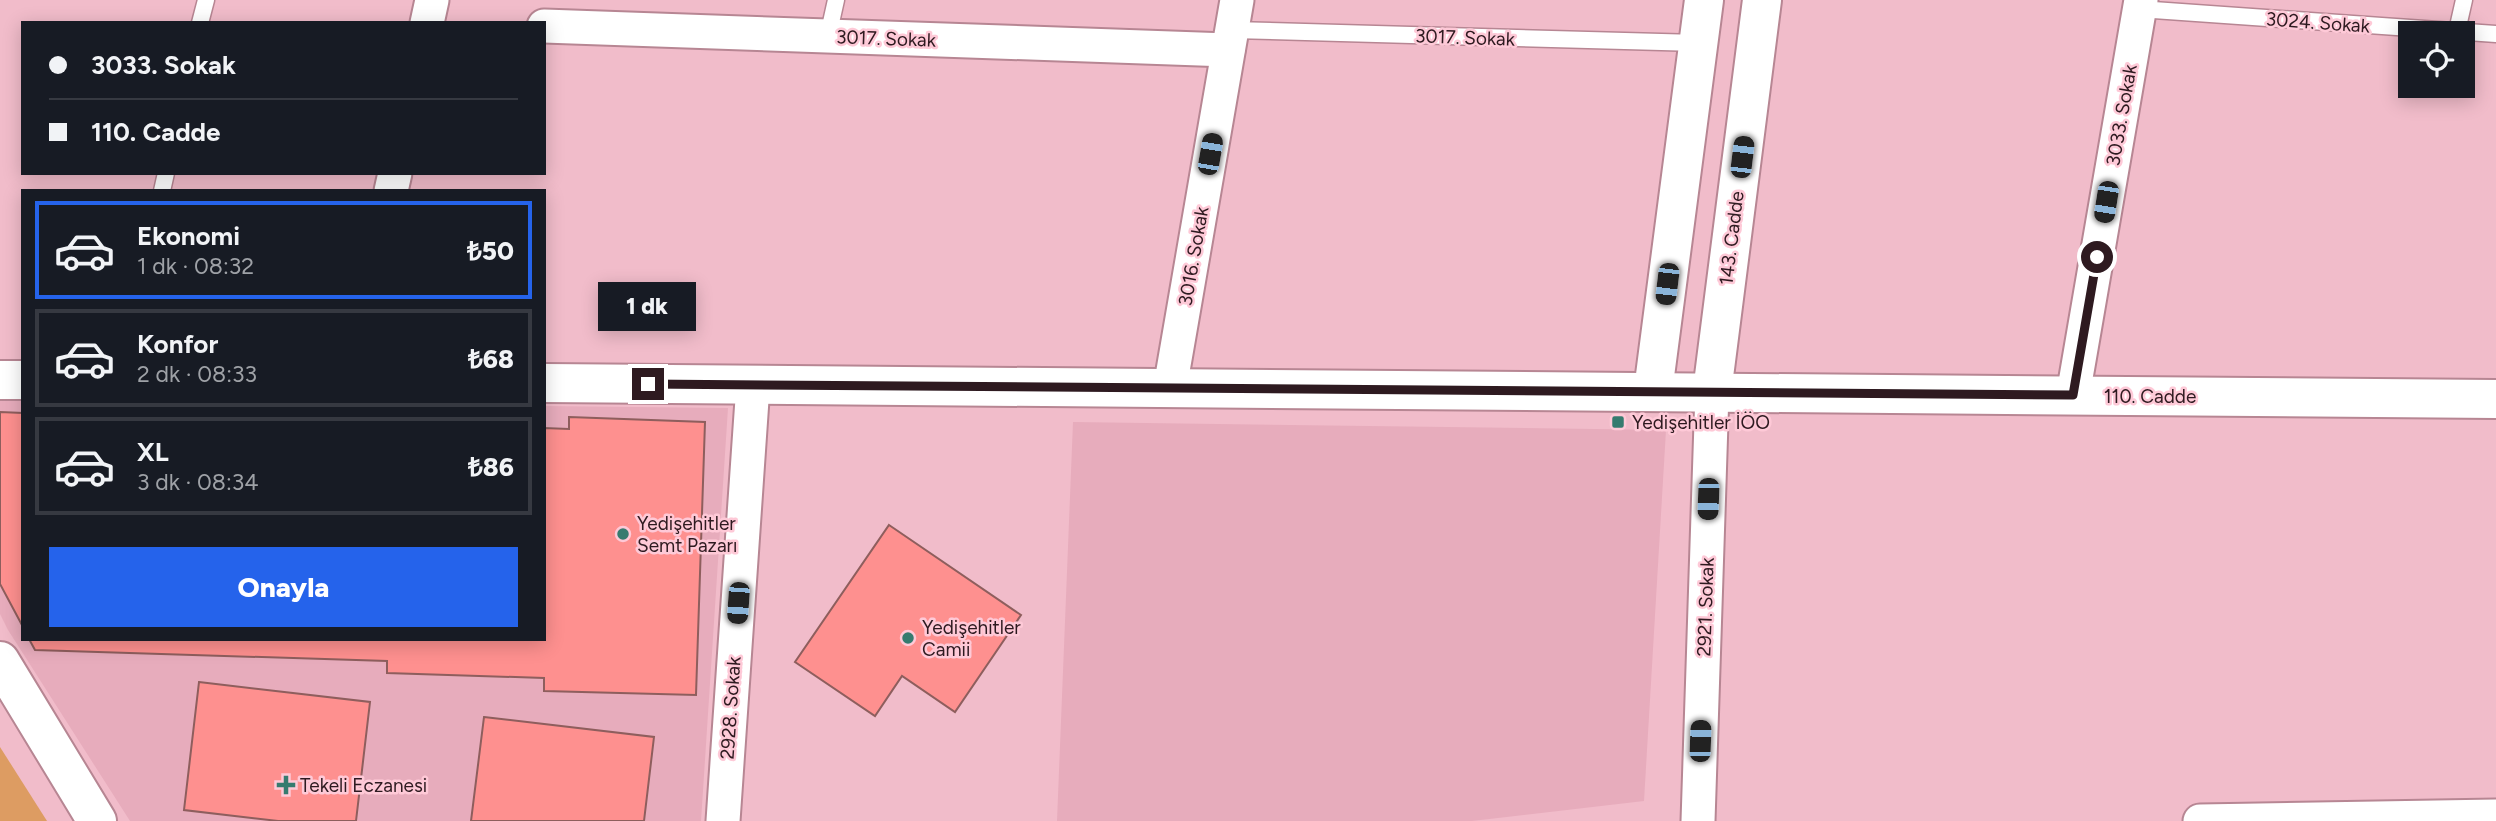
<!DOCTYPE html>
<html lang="tr">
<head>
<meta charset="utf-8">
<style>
  :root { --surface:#171b24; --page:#20242c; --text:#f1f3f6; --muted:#9ea1a6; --line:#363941; --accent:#2563eb }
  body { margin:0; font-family:Figtree,sans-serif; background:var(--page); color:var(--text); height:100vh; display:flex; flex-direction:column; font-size:26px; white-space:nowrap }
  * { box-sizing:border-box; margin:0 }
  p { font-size:23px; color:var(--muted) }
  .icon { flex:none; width:38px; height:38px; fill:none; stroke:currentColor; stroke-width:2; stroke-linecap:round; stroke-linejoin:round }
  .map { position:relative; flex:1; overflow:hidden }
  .sheet { position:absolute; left:21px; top:189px; width:525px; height:452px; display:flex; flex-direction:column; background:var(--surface); border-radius:0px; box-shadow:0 4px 18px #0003 }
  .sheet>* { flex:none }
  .banner { position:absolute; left:21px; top:21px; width:525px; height:154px; border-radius:0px; box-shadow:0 4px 18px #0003; display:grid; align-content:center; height:154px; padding:0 28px; background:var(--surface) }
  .buttons { position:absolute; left:2398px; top:21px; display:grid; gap:14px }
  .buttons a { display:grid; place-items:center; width:77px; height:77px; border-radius:0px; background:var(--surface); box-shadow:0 4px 18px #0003; font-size:35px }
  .end { position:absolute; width:32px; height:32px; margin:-16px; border:9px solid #2e1a20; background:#fff; box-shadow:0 0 0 4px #fff }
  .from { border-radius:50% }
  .bubble { position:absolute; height:49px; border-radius:0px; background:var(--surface); box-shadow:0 4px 18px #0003; font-size:23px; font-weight:800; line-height:49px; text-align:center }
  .car { position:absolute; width:21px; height:42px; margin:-21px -10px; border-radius:9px; box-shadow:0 0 5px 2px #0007; background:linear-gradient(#222 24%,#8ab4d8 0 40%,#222 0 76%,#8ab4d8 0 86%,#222 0) }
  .banner b { display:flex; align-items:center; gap:24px; height:66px; font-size:26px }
  .banner b+b { border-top:2px solid var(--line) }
  .banner i { width:18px; height:18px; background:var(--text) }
  ul { padding:12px 0 0; list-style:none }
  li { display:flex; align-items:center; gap:21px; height:98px; margin:0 14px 10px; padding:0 14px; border:4px solid var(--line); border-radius:0px }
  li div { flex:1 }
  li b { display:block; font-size:26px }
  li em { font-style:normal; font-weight:800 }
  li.on { border-color:var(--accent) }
  li>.icon { width:63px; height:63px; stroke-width:1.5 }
  .button { display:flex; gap:14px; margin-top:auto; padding:14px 28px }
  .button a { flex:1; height:80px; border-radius:0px; background:var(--accent); color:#fff; font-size:28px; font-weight:800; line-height:80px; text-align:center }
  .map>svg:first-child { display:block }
  .built { fill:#e7acbc }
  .green { fill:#dd9c62 }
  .building { fill:#fe908f; stroke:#8e5e5d; stroke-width:2 }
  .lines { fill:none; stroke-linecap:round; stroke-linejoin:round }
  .lane-casing { stroke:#b78693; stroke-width:19 }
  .street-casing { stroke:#b78693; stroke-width:37 }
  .secondary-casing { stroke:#b78693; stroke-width:42 }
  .lane { stroke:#fff; stroke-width:16 }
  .street { stroke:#fff; stroke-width:33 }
  .secondary { stroke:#fff; stroke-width:38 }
  .route { stroke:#2e1a20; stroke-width:9 }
  .poi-dot { fill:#367b6f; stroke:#fec9d7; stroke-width:2.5 }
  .labels { text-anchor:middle; stroke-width:5; stroke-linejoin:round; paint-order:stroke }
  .street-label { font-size:19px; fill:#2e1a20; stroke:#fec9d7 }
  .poi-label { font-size:19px; fill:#2e1a20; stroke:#fec9d7; text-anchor:start }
</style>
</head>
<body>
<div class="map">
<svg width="2496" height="821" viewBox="0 0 2496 821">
  <rect width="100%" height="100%" fill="#f1bcca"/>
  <g class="built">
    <path d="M0 400H23V639H544V406L728 408 701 821H130L8 630 0 614Z"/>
    <path d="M1073 422 1666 430 1644 801 1472 821H1057Z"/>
  </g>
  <path class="green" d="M0 747 47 821H0Z"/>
  <g class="building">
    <path d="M0 412 23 413V627L0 584Z"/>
    <path d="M569 417 705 422 696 695 544 691V678L387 673V661L35 650 29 639H544V428L569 429Z"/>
    <path d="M889 525 1021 615 955 712 902 676 875 716 795 662Z"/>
    <path d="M199 682 370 702 356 821H278L184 810Z"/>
    <path d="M484 717 654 737 644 821H471Z"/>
  </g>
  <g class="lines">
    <g class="lane-casing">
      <g id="lane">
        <path d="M2139 9 2496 34"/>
        <path d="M200 23 206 0"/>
        <path d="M1232 30 1698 43"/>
        <path d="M2457 31 2464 0"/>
        <path d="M828 36 836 0"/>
        <path d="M162 191 166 173"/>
      </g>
    </g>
    <g class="street-casing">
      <g id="street">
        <path d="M427 23 432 0"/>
        <path d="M544 26 1228 50"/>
        <path d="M391 191 395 173"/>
        <path d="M1170 388 1237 0"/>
        <path d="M2073 395 2141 0"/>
        <path d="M723 821 753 385"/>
        <path d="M1698 821 1712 392"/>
        <path d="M2200 821 2496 816"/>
      </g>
    </g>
    <g class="secondary-casing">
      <g id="secondary">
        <path d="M0 380H23"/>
        <path d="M544 383 2496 399"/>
        <path d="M1653 391 1704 0"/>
        <path d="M1712 392 1762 0"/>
        <path d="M0 661 97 821"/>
      </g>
    </g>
    <use href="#lane" class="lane"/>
    <use href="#street" class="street"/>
    <use href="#secondary" class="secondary"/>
  </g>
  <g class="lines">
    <path class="route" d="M648 384 2073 395 2097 257"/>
  </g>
  <g class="poi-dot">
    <rect x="1611" y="415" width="14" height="14" rx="3.5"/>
    <circle cx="623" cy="534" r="7"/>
    <circle cx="908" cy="638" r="7"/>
    <path d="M282.5 774.5h7v7h7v7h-7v7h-7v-7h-7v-7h7z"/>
  </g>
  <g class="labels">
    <g class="street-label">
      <text transform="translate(2318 22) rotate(4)" y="7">3024. Sokak</text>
      <text transform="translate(1465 37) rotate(2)" y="7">3017. Sokak</text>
      <text transform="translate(886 38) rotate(2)" y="7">3017. Sokak</text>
      <text transform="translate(2121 115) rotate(-80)" y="7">3033. Sokak</text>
      <text transform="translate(1731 238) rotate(-83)" y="7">143. Cadde</text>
      <text transform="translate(1193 256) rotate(-80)" y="7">3016. Sokak</text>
      <text x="2150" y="403">110. Cadde</text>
      <text transform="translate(1705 607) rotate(-88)" y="7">2921. Sokak</text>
      <text transform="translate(730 708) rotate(-86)" y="7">2928. Sokak</text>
    </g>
    <g class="poi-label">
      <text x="1632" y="429">Yedişehitler İÖO</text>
      <text x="637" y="530">Yedişehitler<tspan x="637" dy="22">Semt Pazarı</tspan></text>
      <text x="922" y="634">Yedişehitler<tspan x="922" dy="22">Camii</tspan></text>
      <text x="300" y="792">Tekeli Eczanesi</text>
    </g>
  </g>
</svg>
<div class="buttons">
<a><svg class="icon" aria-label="locate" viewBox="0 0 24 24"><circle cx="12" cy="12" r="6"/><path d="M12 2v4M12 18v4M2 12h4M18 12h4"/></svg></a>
</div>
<i class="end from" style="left:2097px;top:257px"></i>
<i class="end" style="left:648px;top:384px"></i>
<div class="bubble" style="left:598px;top:282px;width:98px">1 dk</div>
<i class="car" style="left:1210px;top:154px;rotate:10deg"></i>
<i class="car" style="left:1742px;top:157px;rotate:7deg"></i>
<i class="car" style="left:2106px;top:202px;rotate:189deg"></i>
<i class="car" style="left:1667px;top:284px;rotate:187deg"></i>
<i class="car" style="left:1708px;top:499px;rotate:182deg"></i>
<i class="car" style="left:738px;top:603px;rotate:184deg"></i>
<i class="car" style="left:1700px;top:741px;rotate:2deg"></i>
<div class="banner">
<b><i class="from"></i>3033. Sokak</b>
<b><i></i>110. Cadde</b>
</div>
<section class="sheet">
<ul>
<li class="on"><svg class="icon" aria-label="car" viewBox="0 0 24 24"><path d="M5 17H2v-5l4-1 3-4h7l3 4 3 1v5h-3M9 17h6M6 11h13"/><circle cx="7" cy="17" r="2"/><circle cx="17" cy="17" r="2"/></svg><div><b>Ekonomi</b><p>1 dk · 08:32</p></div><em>₺50</em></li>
<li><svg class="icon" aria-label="car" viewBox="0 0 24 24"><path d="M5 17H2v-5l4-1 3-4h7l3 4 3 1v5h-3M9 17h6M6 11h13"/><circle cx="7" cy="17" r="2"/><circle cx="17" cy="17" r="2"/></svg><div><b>Konfor</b><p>2 dk · 08:33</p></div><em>₺68</em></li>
<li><svg class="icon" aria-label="car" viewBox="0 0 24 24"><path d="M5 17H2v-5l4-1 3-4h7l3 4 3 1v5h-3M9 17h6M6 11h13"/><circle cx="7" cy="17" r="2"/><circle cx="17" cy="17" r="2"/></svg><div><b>XL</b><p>3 dk · 08:34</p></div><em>₺86</em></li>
</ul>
<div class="button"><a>Onayla</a></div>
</section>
</div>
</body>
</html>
